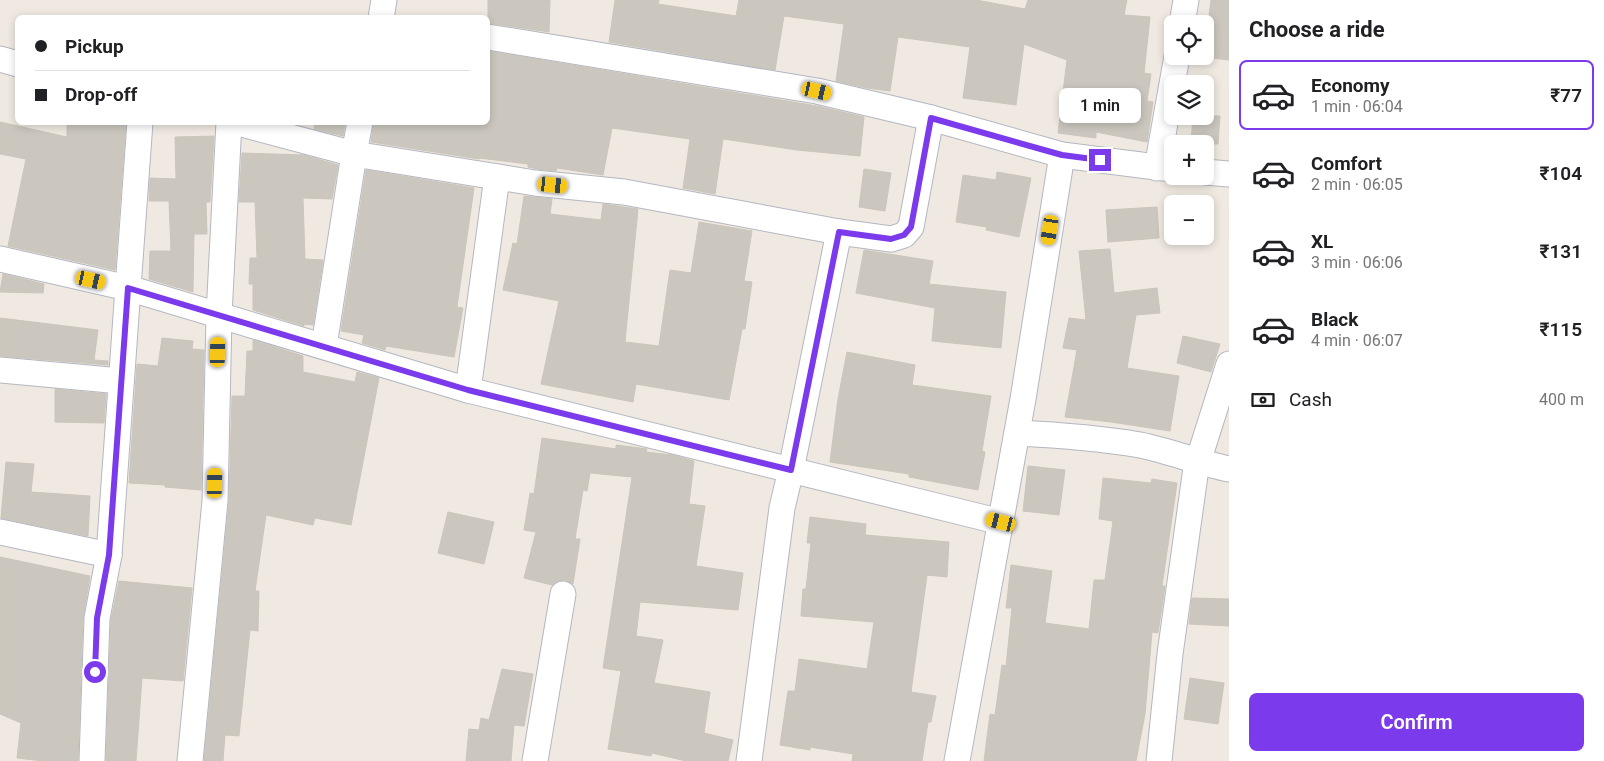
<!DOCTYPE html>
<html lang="en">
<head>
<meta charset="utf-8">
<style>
  :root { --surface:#fff; --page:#f6f6f6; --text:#202124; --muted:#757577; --line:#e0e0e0; --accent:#7c3aed }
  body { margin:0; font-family:Roboto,sans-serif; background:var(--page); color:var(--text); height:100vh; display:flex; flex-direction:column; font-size:19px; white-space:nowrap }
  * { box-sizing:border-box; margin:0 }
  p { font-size:16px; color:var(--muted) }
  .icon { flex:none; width:28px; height:28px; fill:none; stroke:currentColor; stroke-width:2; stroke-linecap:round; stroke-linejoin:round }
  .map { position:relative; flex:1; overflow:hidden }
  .details { display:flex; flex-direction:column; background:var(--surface); width:375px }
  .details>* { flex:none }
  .banner { position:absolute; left:15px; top:15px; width:475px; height:110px; border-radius:8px; box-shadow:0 2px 8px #0003; display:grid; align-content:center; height:110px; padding:0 20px; background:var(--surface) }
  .controls { position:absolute; left:1164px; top:15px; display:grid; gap:10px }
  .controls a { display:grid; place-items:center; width:50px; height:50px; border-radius:8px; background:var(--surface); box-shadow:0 2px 8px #0003; font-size:25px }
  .end { position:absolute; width:22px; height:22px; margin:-11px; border:6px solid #7c3aed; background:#fff; box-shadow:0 0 0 2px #fff }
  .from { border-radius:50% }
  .bubble { position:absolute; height:35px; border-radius:8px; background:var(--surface); box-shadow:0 2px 8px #0003; font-size:16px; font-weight:600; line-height:35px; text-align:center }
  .car { position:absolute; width:15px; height:30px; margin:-15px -8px; border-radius:6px; box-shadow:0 0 4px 1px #0007; background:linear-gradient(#f5c518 24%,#345 0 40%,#f5c518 0 76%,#345 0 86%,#f5c518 0) }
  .banner b { display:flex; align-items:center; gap:18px; height:48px; font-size:19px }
  .banner b+b { border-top:1px solid var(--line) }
  .banner i { width:12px; height:12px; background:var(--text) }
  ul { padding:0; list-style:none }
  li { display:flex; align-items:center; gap:15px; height:70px; margin:0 10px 8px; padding:0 10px; border:2px solid transparent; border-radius:8px }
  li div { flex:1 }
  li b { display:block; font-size:19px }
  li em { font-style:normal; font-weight:600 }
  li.active { border-color:var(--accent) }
  li>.icon { width:45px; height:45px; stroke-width:1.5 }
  h2 { padding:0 20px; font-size:22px; line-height:60px }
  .pay { display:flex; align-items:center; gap:12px; height:55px; padding:0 20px; font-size:19px }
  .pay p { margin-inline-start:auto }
  .cta { display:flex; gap:10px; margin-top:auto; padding:10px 20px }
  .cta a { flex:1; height:58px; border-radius:8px; background:var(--accent); color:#fff; font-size:20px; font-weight:600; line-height:58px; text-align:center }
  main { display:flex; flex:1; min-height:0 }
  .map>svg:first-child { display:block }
  .building { fill:#cbc7bf; stroke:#cbc5ba }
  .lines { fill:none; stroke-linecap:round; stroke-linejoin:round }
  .street-casing { stroke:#b4b7c1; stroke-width:27 }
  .street { stroke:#fff; stroke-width:25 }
  .route { stroke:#7c3aed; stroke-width:6 }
</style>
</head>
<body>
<main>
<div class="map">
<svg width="1229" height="761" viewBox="0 0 1229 761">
  <rect width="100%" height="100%" fill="#efe9e1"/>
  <g class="building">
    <path d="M488 0H550L549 32 488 23Z"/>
    <path d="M615 0H659L658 4 736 16 739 0H976L1025 9 1028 0H1127L1124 15 1150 17 1144 73 1151 74 1147 101 1153 102 1147 142 1096 132V138L1058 133 1067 60 1024 44 1016 105 963 98 970 47 898 37 890 91 867 88 836 81 844 24 784 16 775 70 609 42Z"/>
    <path d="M1211 0H1229V60L1204 57Z"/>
    <path d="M488 51 817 106 864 117 860 156 797 150 723 139 715 194 683 188 690 139 612 128 603 175 557 168 556 171 537 169 528 167V164L479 158V159L371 142 374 122H488Z"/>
    <path d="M1193 116H1220L1218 144H1191Z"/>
    <path d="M0 122 67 137V122H126L115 270 8 246 26 159 0 154Z"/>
    <path d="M315 122H345L343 136 314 129Z"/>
    <path d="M214 136 210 202H206L207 234H194L193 292 149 279 150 251H171L169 201H149L150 178 176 179 175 137Z"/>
    <path d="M242 153 304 155 338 165 332 199 303 198 305 259 323 260 313 325 304 324V326L253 310V284H249L250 258H257L255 202H239Z"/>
    <path d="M864 169 891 173 885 211 859 207Z"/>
    <path d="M366 170 474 188 457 307 463 308 454 357 386 346 385 350 362 343 364 335 341 331Z"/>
    <path d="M997 172 1031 178 1019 237 986 230 987 227 956 222 963 175 996 180Z"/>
    <path d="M524 196 552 199 550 214 601 220 603 204 638 209 625 342 659 346 670 270 691 273 699 222 752 231 744 281 752 282 745 329H742L729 400 636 384 633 402 541 384 559 301 503 290 513 243 517 244Z"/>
    <path d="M1157 207 1159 238 1108 242 1106 210Z"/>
    <path d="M1110 249 1114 293 1157 288 1160 313 1136 315 1127 368 1179 376 1170 431 1111 422 1065 417 1077 350 1063 348 1069 318 1086 320 1079 251Z"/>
    <path d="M864 250 933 261 929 284 1006 292 1001 348 932 341 935 308 856 293Z"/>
    <path d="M3 274 44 284 43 293 0 292Z"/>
    <path d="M0 318 98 330 94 360 108 361V365L0 356Z"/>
    <path d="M1183 336 1220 344 1211 372 1177 363Z"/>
    <path d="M162 338 193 341 192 349 204 350 201 490 165 487V485L129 483 137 364 158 366Z"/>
    <path d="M253 340 303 356V372L355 382 357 372 379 378 351 525 315 518 313 525 266 515 255 591H259L258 631 250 630 239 736 225 735 223 761H204L229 502 232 396H245L247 351H253Z"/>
    <path d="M847 352 915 365 912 385 991 396 982 451 985 452 978 490 909 477V474L830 462 838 399Z"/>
    <path d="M55 389 106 394 104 423 55 422Z"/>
    <path d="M542 438 616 449V445L640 448 647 449 646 452 672 455 694 461 689 504 705 506 696 566 743 573 738 610 640 602 636 636 663 640 654 683 710 692 704 733 733 740 728 761H686L652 753 651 756 608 749 621 671 603 668 632 477 590 473 587 491 583 490 575 539H580L573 584 565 580 558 581 552 585 524 578 536 532 524 530 530 493 534 494Z"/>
    <path d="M6 462 34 464 31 492 90 496 88 536 1 518Z"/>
    <path d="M1028 466 1065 470 1059 515 1023 511Z"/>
    <path d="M1103 478 1151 483 1152 479 1177 483 1162 586H1165L1158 633 1152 632 1145 714 1136 761H984L990 714 995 715 1002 665 1006 666 1012 608H1006L1011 565 1052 571 1045 623 1089 629 1094 580H1105L1113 521 1099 519Z"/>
    <path d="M448 512 494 522 484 564 438 553Z"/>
    <path d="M810 517 866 524 865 535 949 542 947 577 927 575 911 692 936 696 931 722H928L922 761H852L853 754 810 747V750L780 745 788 691H795L799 659 867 669 874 622 801 616 803 589H806L811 543H807Z"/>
    <path d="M0 557 90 576 83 618 78 761H43L17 758 21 723 0 714Z"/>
    <path d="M119 581 192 588 183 681 142 678 136 761H106L111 620Z"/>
    <path d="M1192 598 1229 599V626L1189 624Z"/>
    <path d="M502 669 533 674 524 726 514 725 511 761H466L469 729 479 730 481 718 489 720Z"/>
    <path d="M1190 678 1224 683 1218 724 1184 719Z"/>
  </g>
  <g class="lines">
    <g class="street-casing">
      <g id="street">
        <path d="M381 18 384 0"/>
        <path d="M1182 24 1186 0"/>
        <path d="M488 37 817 91 931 118 1062 155 1172 169"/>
        <path d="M0 59 18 64"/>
        <path d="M140 122 128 288 468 390 1001 522"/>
        <path d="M234 122 354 154 360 122"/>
        <path d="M1157 168 1177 56"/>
        <path d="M1205 172 1229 174"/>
        <path d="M0 259 128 288 109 555 97 618 92 761"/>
        <path d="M324 346 354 154 535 183 624 192 839 232 891 239 904 235 911 227 931 118"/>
        <path d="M0 370 121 381"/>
        <path d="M468 390 497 177"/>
        <path d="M1017 433C1058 435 1099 438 1140 445 1170 451 1199 463 1229 469"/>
        <path d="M0 532 109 555"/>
        <path d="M190 761 215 501 219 315 229 122"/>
        <path d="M535 761 563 594"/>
        <path d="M749 761 782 508 791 470 839 232"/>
        <path d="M957 761 1023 399 1062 155"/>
        <path d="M1159 761 1170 654 1196 468 1229 364"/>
      </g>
    </g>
    <use href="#street" class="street"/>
  </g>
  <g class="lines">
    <path class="route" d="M95 672 97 618 109 555 128 288 468 390 791 470 839 232 891 239 904 235 911 227 931 118 1062 155 1100 160"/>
  </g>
</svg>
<div class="controls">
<a><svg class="icon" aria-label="locate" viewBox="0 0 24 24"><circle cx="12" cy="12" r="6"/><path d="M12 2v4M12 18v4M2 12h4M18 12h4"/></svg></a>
<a><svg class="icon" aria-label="layers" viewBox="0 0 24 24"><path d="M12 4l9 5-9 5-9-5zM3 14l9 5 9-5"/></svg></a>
<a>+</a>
<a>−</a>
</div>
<i class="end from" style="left:95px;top:672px"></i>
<i class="end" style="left:1100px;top:160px"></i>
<div class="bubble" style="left:1059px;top:88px;width:82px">1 min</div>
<i class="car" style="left:817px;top:91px;rotate:103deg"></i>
<i class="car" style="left:553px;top:185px;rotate:96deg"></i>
<i class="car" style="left:1050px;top:230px;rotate:189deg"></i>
<i class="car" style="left:91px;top:280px;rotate:103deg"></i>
<i class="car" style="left:218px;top:352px;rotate:1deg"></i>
<i class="car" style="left:215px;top:483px;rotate:1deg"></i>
<i class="car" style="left:1001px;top:522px;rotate:284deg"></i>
<div class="banner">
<b><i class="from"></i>Pickup</b>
<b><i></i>Drop-off</b>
</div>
</div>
<section class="details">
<h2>Choose a ride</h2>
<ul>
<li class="active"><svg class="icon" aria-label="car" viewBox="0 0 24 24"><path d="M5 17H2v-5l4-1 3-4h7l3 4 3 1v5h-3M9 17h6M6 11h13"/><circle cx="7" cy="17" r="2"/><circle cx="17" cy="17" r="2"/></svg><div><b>Economy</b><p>1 min · 06:04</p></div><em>₹77</em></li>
<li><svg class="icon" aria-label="car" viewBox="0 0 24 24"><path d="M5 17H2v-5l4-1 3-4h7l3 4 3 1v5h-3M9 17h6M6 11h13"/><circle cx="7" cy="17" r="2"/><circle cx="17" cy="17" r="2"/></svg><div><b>Comfort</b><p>2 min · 06:05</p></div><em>₹104</em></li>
<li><svg class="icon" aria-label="car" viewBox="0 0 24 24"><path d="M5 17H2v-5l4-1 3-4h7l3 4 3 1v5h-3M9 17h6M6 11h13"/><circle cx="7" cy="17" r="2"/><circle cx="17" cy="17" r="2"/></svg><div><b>XL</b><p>3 min · 06:06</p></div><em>₹131</em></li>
<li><svg class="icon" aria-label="car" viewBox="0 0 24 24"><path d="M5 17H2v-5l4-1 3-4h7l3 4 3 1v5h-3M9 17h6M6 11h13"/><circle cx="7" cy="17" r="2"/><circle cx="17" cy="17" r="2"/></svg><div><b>Black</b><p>4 min · 06:07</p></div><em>₹115</em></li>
</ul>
<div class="pay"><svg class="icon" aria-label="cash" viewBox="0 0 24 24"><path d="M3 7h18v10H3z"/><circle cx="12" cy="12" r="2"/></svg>Cash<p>400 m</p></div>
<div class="cta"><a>Confirm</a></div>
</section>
</main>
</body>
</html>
